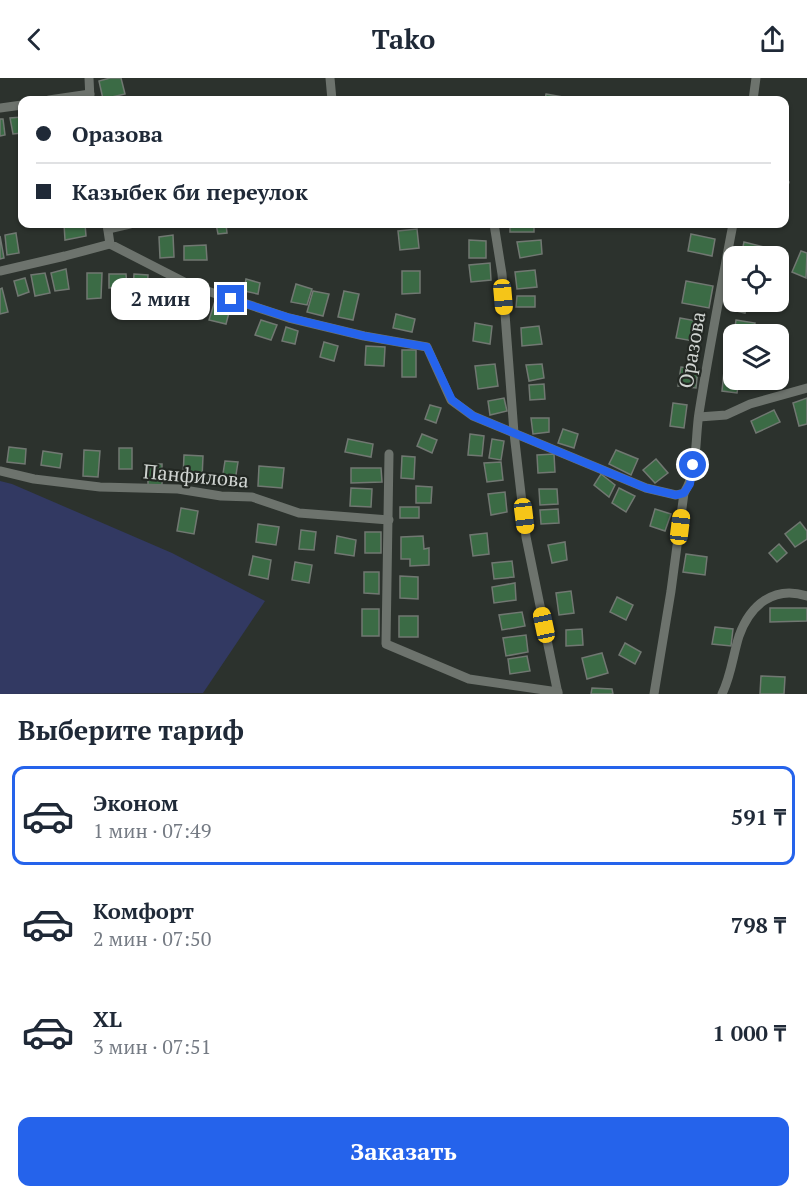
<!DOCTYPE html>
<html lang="ru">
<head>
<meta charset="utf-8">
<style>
  :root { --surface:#fff; --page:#f6f6f7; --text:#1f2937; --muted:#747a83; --line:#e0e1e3; --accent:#2563eb }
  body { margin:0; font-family:"PT Serif",serif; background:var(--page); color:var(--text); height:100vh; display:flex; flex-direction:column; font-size:22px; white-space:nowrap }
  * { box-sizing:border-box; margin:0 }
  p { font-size:20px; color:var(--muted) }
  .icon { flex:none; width:33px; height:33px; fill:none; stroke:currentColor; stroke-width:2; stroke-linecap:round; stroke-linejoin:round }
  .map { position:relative; height:616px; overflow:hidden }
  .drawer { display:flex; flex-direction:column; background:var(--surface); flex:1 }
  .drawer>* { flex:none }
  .top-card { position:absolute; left:18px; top:18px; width:771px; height:132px; border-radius:12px; box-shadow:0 2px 4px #0004; display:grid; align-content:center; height:132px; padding:0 18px; background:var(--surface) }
  .tools { position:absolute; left:723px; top:168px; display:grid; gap:12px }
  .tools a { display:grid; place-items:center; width:66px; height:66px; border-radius:12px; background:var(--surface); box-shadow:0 2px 4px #0004; font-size:30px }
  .end { position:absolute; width:27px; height:27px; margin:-14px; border:8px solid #2563eb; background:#fff; box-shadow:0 0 0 3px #fff }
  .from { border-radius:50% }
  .bubble { position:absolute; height:42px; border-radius:12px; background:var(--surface); box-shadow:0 2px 4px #0004; font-size:20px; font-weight:700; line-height:42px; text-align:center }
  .car { position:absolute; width:18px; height:36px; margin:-18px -9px; border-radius:8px; box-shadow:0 0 4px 2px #0007; background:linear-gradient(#f5c518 24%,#345 0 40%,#f5c518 0 76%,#345 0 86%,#f5c518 0) }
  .top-card b { display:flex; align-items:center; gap:21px; height:57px; font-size:22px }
  .top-card b+b { border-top:2px solid var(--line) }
  .top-card i { width:15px; height:15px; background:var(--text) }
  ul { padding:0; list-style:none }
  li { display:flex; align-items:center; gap:18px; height:99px; margin:0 12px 9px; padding:0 6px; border:3px solid transparent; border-radius:12px }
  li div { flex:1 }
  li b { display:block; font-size:22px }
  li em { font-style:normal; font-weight:700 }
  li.current { border-color:var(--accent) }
  li>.icon { width:54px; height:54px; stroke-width:1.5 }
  h2 { padding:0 18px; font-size:27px; line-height:72px }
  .button { display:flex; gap:12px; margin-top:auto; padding:12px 18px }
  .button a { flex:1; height:69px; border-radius:12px; background:var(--accent); color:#fff; font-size:24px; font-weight:700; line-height:69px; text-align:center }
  header { display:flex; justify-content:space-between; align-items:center; height:78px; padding:0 18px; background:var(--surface); font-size:27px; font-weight:700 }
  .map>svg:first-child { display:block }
  .green { fill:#323962 }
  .building { fill:#3b6b45; stroke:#717872; stroke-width:1.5 }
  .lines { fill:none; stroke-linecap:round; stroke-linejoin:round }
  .minor { stroke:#6d736d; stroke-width:9 }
  .route { stroke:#2563eb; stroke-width:8 }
  .labels { text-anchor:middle; stroke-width:4.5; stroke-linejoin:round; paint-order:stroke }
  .street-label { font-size:20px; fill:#d0d4d1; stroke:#232823 }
</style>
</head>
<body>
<header><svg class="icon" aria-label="back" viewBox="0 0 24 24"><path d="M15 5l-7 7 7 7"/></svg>Tako<svg class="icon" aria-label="share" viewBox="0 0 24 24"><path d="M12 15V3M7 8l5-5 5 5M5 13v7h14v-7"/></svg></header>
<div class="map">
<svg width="807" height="616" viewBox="0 0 807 616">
  <rect width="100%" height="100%" fill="#2c322d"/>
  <path class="green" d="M0 403 12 406 172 475 265 523 203 615 0 616Z"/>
  <g class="building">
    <path d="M110 0H121L125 16 103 21 99 3Z"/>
    <path d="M546 16 568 20V22H545Z"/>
    <path d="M22 39V55L13 56 10 40Z"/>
    <path d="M0 41H3L5 57 0 58Z"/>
    <path d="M784 103 789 104 784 120Z"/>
    <path d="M64 146H85L86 158 65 162Z"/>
    <path d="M216 146H226L227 155 218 156Z"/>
    <rect x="510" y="146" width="24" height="8"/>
    <path d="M417 151 419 170 400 172 398 153Z"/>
    <path d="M16 155 19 175 7 177 5 157Z"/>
    <path d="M691 156 715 161 712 178 688 173Z"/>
    <path d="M173 157 174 179 160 180 159 159Z"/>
    <path d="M0 158 4 180 0 181Z"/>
    <path d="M469 162 486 163V180H469Z"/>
    <path d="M541 162 542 176 520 180 517 164Z"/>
    <path d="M744 164 764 169 761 178H741Z"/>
    <path d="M206 167 207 182H184V168Z"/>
    <path d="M801 173 807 175 806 200 792 194Z"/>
    <path d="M490 185 491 202 471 204 469 187Z"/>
    <path d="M66 191 69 211 55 213 51 195Z"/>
    <path d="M535 192 537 209 517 211 515 194Z"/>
    <path d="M402 193H420V215L402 216Z"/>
    <path d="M45 195 50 215 35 218 31 197Z"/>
    <path d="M87 195H102L101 220 87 221Z"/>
    <path d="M109 196H126L127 209 109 210Z"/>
    <path d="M134 196 148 197 147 214 133 213Z"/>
    <path d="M25 200 29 214 18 218 14 203Z"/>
    <path d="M246 201 260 205 258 216 244 213Z"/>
    <path d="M686 203 713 208 709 230 682 225Z"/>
    <path d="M296 206 312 211 307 227 291 224Z"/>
    <path d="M168 207 180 211 178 222 165 218Z"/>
    <path d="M2 210 8 234 0 236V211Z"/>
    <path d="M313 213 329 216 323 238 307 234Z"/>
    <path d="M344 213 359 216 353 242 338 239Z"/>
    <path d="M192 214 206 221 200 236 185 231Z"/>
    <path d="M517 218H535V229H516Z"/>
    <path d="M215 223 231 227 226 246 209 242Z"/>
    <path d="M734 223 748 224 745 235 732 232Z"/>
    <path d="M396 236 415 241 412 254 393 250Z"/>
    <path d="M680 240 697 243 693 263 676 260Z"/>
    <path d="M261 242 277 247 271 262 255 257Z"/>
    <path d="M736 242 755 245 752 256H734Z"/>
    <path d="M475 245 492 248 490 266 473 263Z"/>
    <path d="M539 248 542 266 522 268 521 250Z"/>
    <path d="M286 249 298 253 295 266 282 263Z"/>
    <path d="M324 264 338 268 334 283 320 279Z"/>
    <path d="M366 268 385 269 384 288 365 287Z"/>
    <rect x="402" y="272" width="14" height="27"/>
    <path d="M495 286 498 308 478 311 475 288Z"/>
    <path d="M542 286 544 300 529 303 526 287Z"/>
    <path d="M681 289 698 291 696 310 678 308Z"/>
    <path d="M724 293 734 294V302H739L737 315 722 313Z"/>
    <path d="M544 306 545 321 530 322 529 307Z"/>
    <path d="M504 320 507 333 490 337 488 323Z"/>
    <path d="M807 320V346L799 348 793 325Z"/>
    <path d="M673 325 687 327 684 350 670 348Z"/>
    <path d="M430 327 441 330 436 345 425 341Z"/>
    <path d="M774 332 780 344 756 355 751 343Z"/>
    <path d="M531 340H549V354L533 356Z"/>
    <path d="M563 351 578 356 574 370 558 365Z"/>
    <path d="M422 356 437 362 432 375 417 368Z"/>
    <path d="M470 356 484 358 482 378 468 377Z"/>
    <path d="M348 361 373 366 371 379 345 374Z"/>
    <path d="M492 361 504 363 501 382 489 380Z"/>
    <path d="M9 369 26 371 25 386 7 384Z"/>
    <rect x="119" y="370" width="13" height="21"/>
    <path d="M84 372 100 373 98 399 83 398Z"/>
    <path d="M616 372 638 381 631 397 609 386Z"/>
    <path d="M43 373 62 376 60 390 41 387Z"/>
    <path d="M554 376 555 394 538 395 537 377Z"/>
    <path d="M184 377 203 378 202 401H183Z"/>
    <path d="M402 378 415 379 414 401 401 400Z"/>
    <path d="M656 381 668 395 655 405 643 392Z"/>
    <path d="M225 383 238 384 235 403 222 402Z"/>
    <path d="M501 384 503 402 487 404 484 385Z"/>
    <rect x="148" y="386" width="14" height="21"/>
    <path d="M259 388 284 390 282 410 258 408Z"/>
    <path d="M351 390H381L382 404 351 405Z"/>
    <path d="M601 396 615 407 609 419 594 407Z"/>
    <path d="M416 408 432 409 431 425H416Z"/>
    <path d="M351 410 372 411 371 429 350 428Z"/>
    <path d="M619 410 635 418 626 434 612 425Z"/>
    <path d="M539 411H557L558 426 540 427Z"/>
    <path d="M505 414 507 434 491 437 488 416Z"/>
    <rect x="400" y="429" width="19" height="11"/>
    <path d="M181 430 198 433 194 456 177 453Z"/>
    <path d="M558 431 559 445 541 446 540 432Z"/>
    <path d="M655 431 671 436 665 453 650 448Z"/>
    <path d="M800 444 807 453V461L795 469 785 456Z"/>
    <path d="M258 446 279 449 276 467 256 464Z"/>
    <path d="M301 452 316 454 314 472 299 471Z"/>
    <rect x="365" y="454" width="16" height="21"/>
    <path d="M487 455 489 476 473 478 470 457Z"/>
    <path d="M337 458 356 462 354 478 335 475Z"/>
    <path d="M423 458 424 471 429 470V487L410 488V481H401V459Z"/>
    <path d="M565 464 567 482 552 485 548 467Z"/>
    <path d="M779 466 787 475 777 484 769 475Z"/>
    <path d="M686 476 707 479 705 497 683 494Z"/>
    <path d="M253 478 271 482 268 501 249 497Z"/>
    <path d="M512 483 514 499 494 501 492 485Z"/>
    <path d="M295 484 312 487 309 505 292 502Z"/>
    <path d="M364 494H379V516L364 515Z"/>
    <path d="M400 498 418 499V521L400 520Z"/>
    <path d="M515 505 516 522 494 525 492 509Z"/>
    <path d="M571 513 574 535 559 537 556 515Z"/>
    <path d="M617 519 633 527 626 542 610 534Z"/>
    <path d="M770 530H807V543L770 544Z"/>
    <rect x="362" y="531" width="17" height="27"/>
    <path d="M522 534 525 548 502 552 499 537Z"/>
    <rect x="399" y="538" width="19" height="21"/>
    <path d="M715 549 733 551 731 568 712 566Z"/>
    <path d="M582 551 583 567 566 568V552Z"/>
    <path d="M526 557 528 574 506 578 503 560Z"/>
    <path d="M625 565 641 574 635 586 619 577Z"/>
    <path d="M602 575 608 595 587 601 582 580Z"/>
    <path d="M527 578 530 593 510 596 508 581Z"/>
    <path d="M761 598 785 599 784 616H760Z"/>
    <path d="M592 610 612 611 613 616H591Z"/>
  </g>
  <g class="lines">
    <g class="minor">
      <path d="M89 0 90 22"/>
      <path d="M330 0 332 22"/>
      <path d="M49 22 90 16"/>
      <path d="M753 22 756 0"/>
      <path d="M0 30 22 27"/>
      <path d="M107 146 110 166 192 208 289 240 364 258 427 269 451 322 473 338 646 410 676 417 684 415C698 393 695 360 699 335 709 272 721 209 733 146"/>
      <path d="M494 146 502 196 514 355 526 459 558 616"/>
      <path d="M108 151 130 146"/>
      <path d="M0 193 65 178 110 166"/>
      <path d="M699 339 726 337 750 326 807 310"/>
      <path d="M389 376 386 566 469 601 558 614"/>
      <path d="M0 393 34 401 100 409 178 411 221 418 252 419 299 435 389 442"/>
      <path d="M654 616 671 513 684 415"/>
      <path d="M722 616C731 598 733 577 739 558 750 527 774 507 807 518"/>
    </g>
  </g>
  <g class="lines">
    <path class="route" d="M231 221 290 240 364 258 427 269 452 322 473 338 646 410 676 417 684 415 690 406 693 387"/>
  </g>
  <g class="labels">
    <g class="street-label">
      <text transform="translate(692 272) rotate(-80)" y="7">Оразова</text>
      <text transform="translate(196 398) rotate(5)" y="7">Панфилова</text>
    </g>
  </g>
</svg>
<div class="tools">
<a><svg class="icon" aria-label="locate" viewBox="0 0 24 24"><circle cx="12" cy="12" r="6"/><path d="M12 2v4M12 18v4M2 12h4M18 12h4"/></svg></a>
<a><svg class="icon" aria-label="layers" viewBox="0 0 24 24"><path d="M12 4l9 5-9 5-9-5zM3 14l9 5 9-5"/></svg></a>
</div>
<i class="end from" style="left:693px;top:387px"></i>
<i class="end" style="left:231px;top:221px"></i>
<div class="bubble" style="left:111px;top:200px;width:99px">2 мин</div>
<i class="car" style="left:503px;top:219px;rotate:175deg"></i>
<i class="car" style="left:524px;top:438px;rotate:173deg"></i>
<i class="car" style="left:680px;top:449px;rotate:7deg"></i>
<i class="car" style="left:544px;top:547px;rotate:348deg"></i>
<div class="top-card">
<b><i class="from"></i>Оразова</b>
<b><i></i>Казыбек би переулок</b>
</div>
</div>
<section class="drawer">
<h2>Выберите тариф</h2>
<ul>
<li class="current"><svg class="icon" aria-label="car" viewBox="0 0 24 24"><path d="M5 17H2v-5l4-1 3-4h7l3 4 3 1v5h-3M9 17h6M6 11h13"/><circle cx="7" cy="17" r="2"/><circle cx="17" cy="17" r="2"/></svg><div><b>Эконом</b><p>1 мин · 07:49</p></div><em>591 ₸</em></li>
<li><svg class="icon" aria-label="car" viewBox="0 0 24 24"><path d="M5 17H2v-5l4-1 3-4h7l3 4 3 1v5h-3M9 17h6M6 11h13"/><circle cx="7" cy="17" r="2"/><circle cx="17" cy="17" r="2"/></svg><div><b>Комфорт</b><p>2 мин · 07:50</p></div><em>798 ₸</em></li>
<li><svg class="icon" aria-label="car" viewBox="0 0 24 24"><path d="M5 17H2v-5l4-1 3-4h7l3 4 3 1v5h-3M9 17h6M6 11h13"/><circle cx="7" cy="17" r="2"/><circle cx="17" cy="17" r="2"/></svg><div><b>XL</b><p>3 мин · 07:51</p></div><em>1 000 ₸</em></li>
</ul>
<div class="button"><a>Заказать</a></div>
</section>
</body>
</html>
